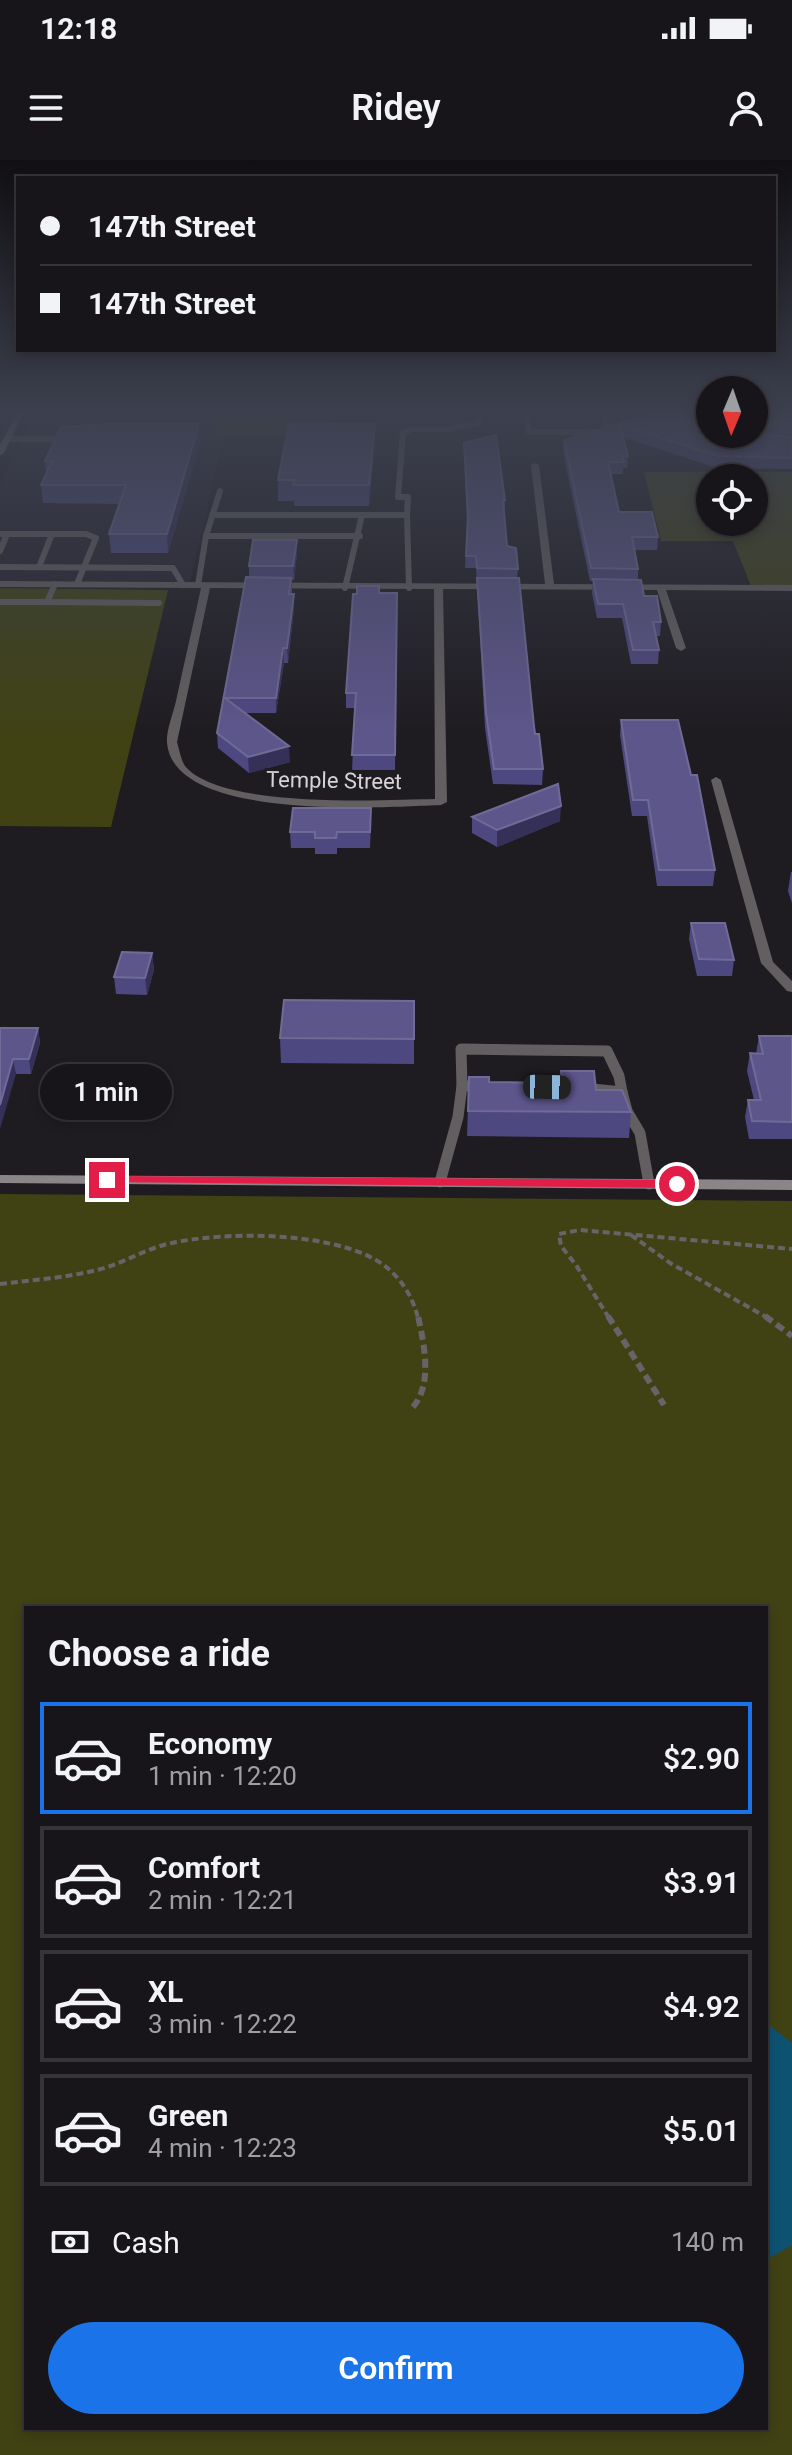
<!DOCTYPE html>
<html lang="en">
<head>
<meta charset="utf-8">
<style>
  :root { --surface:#171519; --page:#242226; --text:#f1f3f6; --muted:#9e9fa2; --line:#363438; --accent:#1a73e8 }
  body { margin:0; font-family:Roboto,sans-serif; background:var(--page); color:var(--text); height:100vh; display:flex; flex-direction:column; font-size:30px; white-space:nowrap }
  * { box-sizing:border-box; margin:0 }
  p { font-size:26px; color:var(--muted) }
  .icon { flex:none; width:44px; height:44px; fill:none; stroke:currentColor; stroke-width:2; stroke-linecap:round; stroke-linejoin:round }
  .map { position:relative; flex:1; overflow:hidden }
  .details { position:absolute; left:24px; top:1446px; width:744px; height:824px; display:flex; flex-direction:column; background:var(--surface); border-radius:0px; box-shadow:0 4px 12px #0003,0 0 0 2px var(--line) }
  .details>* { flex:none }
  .guide { position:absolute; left:16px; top:16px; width:760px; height:176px; border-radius:0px; box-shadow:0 4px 12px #0003,0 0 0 2px var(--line); display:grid; align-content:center; height:176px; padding:0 24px; background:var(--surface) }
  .needle { width:52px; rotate:182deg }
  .fabs { position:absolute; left:696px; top:216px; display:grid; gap:16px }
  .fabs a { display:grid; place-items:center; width:72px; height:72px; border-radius:50%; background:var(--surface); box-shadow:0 4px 12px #0003,0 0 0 2px var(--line); font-size:40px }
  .end { position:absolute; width:36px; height:36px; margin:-18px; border:10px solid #e11d48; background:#fff; box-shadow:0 0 0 4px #fff }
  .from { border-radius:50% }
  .bubble { position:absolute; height:56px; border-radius:28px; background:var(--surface); box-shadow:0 4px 12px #0003,0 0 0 2px var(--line); font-size:26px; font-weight:600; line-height:56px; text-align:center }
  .car { position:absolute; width:24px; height:48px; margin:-24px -12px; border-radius:10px; box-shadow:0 0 6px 2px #0007; background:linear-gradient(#222 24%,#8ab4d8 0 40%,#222 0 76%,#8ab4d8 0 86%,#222 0) }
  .guide b { display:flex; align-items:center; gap:28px; height:76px; font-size:30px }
  .guide b+b { border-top:2px solid var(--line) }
  .guide i { width:20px; height:20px; background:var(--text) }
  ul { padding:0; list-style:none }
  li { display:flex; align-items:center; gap:24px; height:112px; margin:0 16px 12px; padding:0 8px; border:4px solid var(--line); border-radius:0px }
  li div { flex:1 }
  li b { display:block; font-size:30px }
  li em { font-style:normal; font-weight:600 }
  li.on { border-color:var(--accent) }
  li>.icon { width:72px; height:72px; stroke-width:1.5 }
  h2 { padding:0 24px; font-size:36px; line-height:96px }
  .pay { display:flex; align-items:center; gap:20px; height:88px; padding:0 24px; font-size:30px }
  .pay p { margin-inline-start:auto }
  .button { display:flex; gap:16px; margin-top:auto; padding:16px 24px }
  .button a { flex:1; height:92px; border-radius:48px; background:var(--accent); color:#fff; font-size:32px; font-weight:600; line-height:92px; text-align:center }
  .status { display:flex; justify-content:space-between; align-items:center; height:56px; padding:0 40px; background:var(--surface); direction:ltr }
  .status svg { height:22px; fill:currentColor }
  header { display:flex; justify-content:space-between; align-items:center; height:104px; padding:0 24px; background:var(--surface); font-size:36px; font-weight:600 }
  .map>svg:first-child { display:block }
  .built { fill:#28222d }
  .green { fill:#404214; fill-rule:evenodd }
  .water { fill:#0e5272 }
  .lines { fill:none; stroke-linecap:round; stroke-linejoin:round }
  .path-far1 { stroke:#676469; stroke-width:4; stroke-dasharray:7 4; stroke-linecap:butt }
  .path { stroke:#676469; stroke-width:6; stroke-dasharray:9 5; stroke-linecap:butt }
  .lane-far1 { stroke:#635f60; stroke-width:6 }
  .lane { stroke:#635f60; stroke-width:11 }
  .street { fill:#635f60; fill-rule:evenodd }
  .secondary { fill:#8b8587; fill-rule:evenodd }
  .wall { fill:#4e4881 }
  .shaded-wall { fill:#353057 }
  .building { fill:#5d568b; stroke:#706a97; stroke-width:2 }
  .route { fill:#e11d48 }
  .labels { text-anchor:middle; stroke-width:6; stroke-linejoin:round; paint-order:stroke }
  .far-street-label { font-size:22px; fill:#d6d3d7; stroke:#1f1c21 }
</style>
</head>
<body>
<div class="status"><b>12:18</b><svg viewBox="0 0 49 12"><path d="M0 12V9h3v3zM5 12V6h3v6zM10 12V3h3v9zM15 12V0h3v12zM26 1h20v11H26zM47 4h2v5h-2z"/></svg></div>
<header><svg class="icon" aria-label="menu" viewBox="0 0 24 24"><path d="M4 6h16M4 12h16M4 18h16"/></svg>Ridey<svg class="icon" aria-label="person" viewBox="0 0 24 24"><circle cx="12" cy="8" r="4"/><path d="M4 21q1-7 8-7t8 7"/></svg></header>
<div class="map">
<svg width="792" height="2295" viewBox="0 0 792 2295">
  <rect width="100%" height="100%" fill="#1f1c21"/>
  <path class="built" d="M35 252 221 253 214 276H224L190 422 0 421V326Z"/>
  <g class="green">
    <path d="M221 252H332L328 277 214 276Z"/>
    <path d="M644 312H792V426H751L733 381H661ZM710 318H754V362H710Z"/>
    <path d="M0 428 168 430 111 667 0 666Z"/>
    <path d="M0 1034 792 1041V2295H0ZM26 1448H766V2268H26Z"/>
  </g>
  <path class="water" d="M766 1863 792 1883V2085L766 2100Z"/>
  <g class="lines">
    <g class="path-far1">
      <path d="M631 1075 670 1103 768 1158"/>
      <path d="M0 1124C32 1120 65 1118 97 1110 123 1104 146 1088 172 1083 227 1071 327 1072 376 1100 398 1113 412 1134 418 1158"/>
      <path d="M609 1158 576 1105 561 1086 559 1074 580 1070 792 1089"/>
    </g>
    <g class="path">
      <path d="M608 1156 664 1245"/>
      <path d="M765 1156 792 1176"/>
      <path d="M413 1247C433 1224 424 1184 418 1156"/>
    </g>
    <g class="lane-far1">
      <path d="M525 252 529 272H607L604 252"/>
      <path d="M8 279H68"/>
      <path d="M212 355H407L408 337H398L403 273 411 269H449L478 263 480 252"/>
      <path d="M407 355 409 428"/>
      <path d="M0 374H86L96 378 77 424"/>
      <path d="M206 376H360"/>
      <path d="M0 391 7 374"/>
      <path d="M0 407 173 408 183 425"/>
      <path d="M39 407 52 374"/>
      <path d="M198 425 206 376 220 331"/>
      <path d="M345 428 362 355"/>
      <path d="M0 442H47L55 424"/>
      <path d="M47 442 159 443"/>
    </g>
    <g class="lane">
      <path d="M462 926 461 889 607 891 619 916 622 932"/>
      <path d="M582 928 622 932 627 951 640 973 649 1024"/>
      <path d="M440 1022 458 957 462 926H484"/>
    </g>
    <g class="street">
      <path d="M535 303 539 305 554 424 792 425V431L666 430 686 488 681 491 676 488 657 430 443 429 447 642 441 645C384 647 174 662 167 583 166 571 173 554 176 541 184 503 193 466 201 428L0 427V421L545 424 531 305ZM210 428 434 429 435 639C381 640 221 649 185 606 181 600 179 589 177 582Z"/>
      <path d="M716 617 721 620 773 802 792 821V832L787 831 761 803 711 620Z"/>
    </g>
    <g class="secondary">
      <path d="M17 252H24L4 293 0 295V285Z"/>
      <path d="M0 1015 792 1020V1030L0 1023Z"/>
    </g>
  </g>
  <g class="wall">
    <path d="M645 252H710V274H754V252H792V309L717 308 623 277 628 296 627 308H623V314H611L619 352 658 377 657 390H635L638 409V420L644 436 661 462 660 476H656L659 490 658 504H631L622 458H597L592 433 593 421H590L563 292 564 280 645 257Z"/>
    <path d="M375 264V284L369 346H294V341H278V320Z"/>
    <path d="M200 282 168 393H111L109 374 120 344 43 343 41 325 46 313 45 301Z"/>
    <path d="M464 283 505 340V351H504L507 386 518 409 517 418 534 566 543 609 542 625 493 624 485 568 476 408H465L467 365Z"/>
    <path d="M297 394 294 420H292V434H294V448L288 503H284L276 553H245L290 602 249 613 218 588 217 573 249 417V406Z"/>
    <path d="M379 433H397L395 610H352L355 548H346V533Z"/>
    <path d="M621 560 691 615 715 710 713 726H657L647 656H632L620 575Z"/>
    <path d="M472 657 560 661 497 687 472 673Z"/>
    <path d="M371 664 370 688H337V694H315V688H291L290 672Z"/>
    <path d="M791 712H792V743L788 731Z"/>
    <path d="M691 763 734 800 732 816H697L689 779Z"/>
    <path d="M152 793 154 810 147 835 116 834 114 817Z"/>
    <path d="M414 841V904L281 903 280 878Z"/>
    <path d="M0 868H38L40 883 31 914H16Z"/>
    <path d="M759 876H792V979H749L745 957 748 940H754L747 911 750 893 756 894Z"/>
    <path d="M561 911 596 930 631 952 629 978 467 976 469 917 489 922 560 923Z"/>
  </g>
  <g class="shaded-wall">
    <path d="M199 264 200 282 168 393 167 374Z"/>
    <path d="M375 264V284L369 346V325Z"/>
    <path d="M297 380V394L294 420 293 406Z"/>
    <path d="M294 434V448L288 503 287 488Z"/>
    <path d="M283 488 284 503 276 553V538Z"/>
    <path d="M289 586 290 602 249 613 248 597Z"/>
    <path d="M561 646 560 661 497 687V670Z"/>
    <path d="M152 793 154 810 147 835 145 818Z"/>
    <path d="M38 868 40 883 31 914 29 899Z"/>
    <path d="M13 899 16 914 0 969V945Z"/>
  </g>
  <g class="building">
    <path d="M659 252H710V274H748L792 277V298L718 296 620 265 628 296H622L624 302H608L619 352H652L658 377H632L638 409 591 408 564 280Z"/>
    <path d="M754 252H792V268L754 263Z"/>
    <path d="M289 263 375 264 369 325H293L294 320H278Z"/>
    <path d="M105 264H199L167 374H109L126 325H41L52 301H45L61 267Z"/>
    <path d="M496 275 505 340H503L507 386 516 388 518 409 477 408 476 396H466L468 356 464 283Z"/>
    <path d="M253 380H297L293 406H249Z"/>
    <path d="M246 417 291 418 289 434H294L287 488H283L276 538H225L289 586 248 597 217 573Z"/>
    <path d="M477 418H519L534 566 535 574H539L543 609H494L486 553Z"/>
    <path d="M593 419 641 420 644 436H657L661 462H653L659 490H633L623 444H598Z"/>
    <path d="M357 426H379V433H397L395 595H352L356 533H346L353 434H357Z"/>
    <path d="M621 560H678L691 615H697L715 710H659L648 640H633Z"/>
    <path d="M558 624 561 646 497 670 472 657Z"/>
    <path d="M293 648H371L370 672H337L336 678H315V672H290Z"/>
    <path d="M691 763H725L734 800 699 799Z"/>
    <path d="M122 792 152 793 145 818 114 817Z"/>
    <path d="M284 840 414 841V879L280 878Z"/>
    <path d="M0 868H38L29 899H13L0 945Z"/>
    <path d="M759 876H792V962L752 961 748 940H761L750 893 763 894Z"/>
    <path d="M561 911H594L596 930H622L631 952 468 951 469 917H489V922L562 923Z"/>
  </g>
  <linearGradient id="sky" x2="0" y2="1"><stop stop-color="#110f12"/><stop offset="0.44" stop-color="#3c404e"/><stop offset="1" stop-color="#3c404e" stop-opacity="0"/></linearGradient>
  <rect width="792" height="574" fill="url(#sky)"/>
  <path class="route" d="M107 1016 677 1020 683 1024 677 1028 103 1022 101 1020Z"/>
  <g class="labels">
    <g class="far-street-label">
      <text transform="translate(334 620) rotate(1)" y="8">Temple Street</text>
    </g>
  </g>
</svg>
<div class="fabs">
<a><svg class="needle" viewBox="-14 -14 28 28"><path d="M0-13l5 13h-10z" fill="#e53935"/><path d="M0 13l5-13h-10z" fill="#9e9fa2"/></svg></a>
<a><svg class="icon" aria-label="locate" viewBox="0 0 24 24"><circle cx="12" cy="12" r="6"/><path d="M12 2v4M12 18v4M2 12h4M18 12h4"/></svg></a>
</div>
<i class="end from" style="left:677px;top:1024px"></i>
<i class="end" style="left:107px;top:1020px"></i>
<div class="bubble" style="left:40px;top:904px;width:132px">1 min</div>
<i class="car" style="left:547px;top:927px;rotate:91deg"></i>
<div class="guide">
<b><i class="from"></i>147th Street</b>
<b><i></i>147th Street</b>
</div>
<section class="details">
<h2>Choose a ride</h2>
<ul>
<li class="on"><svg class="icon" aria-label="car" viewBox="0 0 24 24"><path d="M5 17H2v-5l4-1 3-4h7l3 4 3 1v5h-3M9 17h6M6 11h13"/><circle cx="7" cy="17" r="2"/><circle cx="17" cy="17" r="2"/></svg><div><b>Economy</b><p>1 min · 12:20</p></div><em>$2.90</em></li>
<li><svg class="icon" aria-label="car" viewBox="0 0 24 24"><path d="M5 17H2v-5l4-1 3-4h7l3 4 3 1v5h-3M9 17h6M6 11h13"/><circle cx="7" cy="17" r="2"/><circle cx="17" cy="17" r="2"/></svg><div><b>Comfort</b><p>2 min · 12:21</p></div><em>$3.91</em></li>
<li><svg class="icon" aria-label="car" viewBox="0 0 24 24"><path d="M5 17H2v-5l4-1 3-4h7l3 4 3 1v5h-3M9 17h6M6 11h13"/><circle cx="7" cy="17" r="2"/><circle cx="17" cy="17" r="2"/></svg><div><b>XL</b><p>3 min · 12:22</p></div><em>$4.92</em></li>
<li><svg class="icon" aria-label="car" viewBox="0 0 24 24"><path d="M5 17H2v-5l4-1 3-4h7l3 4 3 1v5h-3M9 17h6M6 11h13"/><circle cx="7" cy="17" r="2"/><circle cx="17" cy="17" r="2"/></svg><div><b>Green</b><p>4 min · 12:23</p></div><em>$5.01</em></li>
</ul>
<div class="pay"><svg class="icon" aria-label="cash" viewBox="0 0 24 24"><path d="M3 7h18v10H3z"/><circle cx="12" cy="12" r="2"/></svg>Cash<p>140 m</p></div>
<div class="button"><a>Confirm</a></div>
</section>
</div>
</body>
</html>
